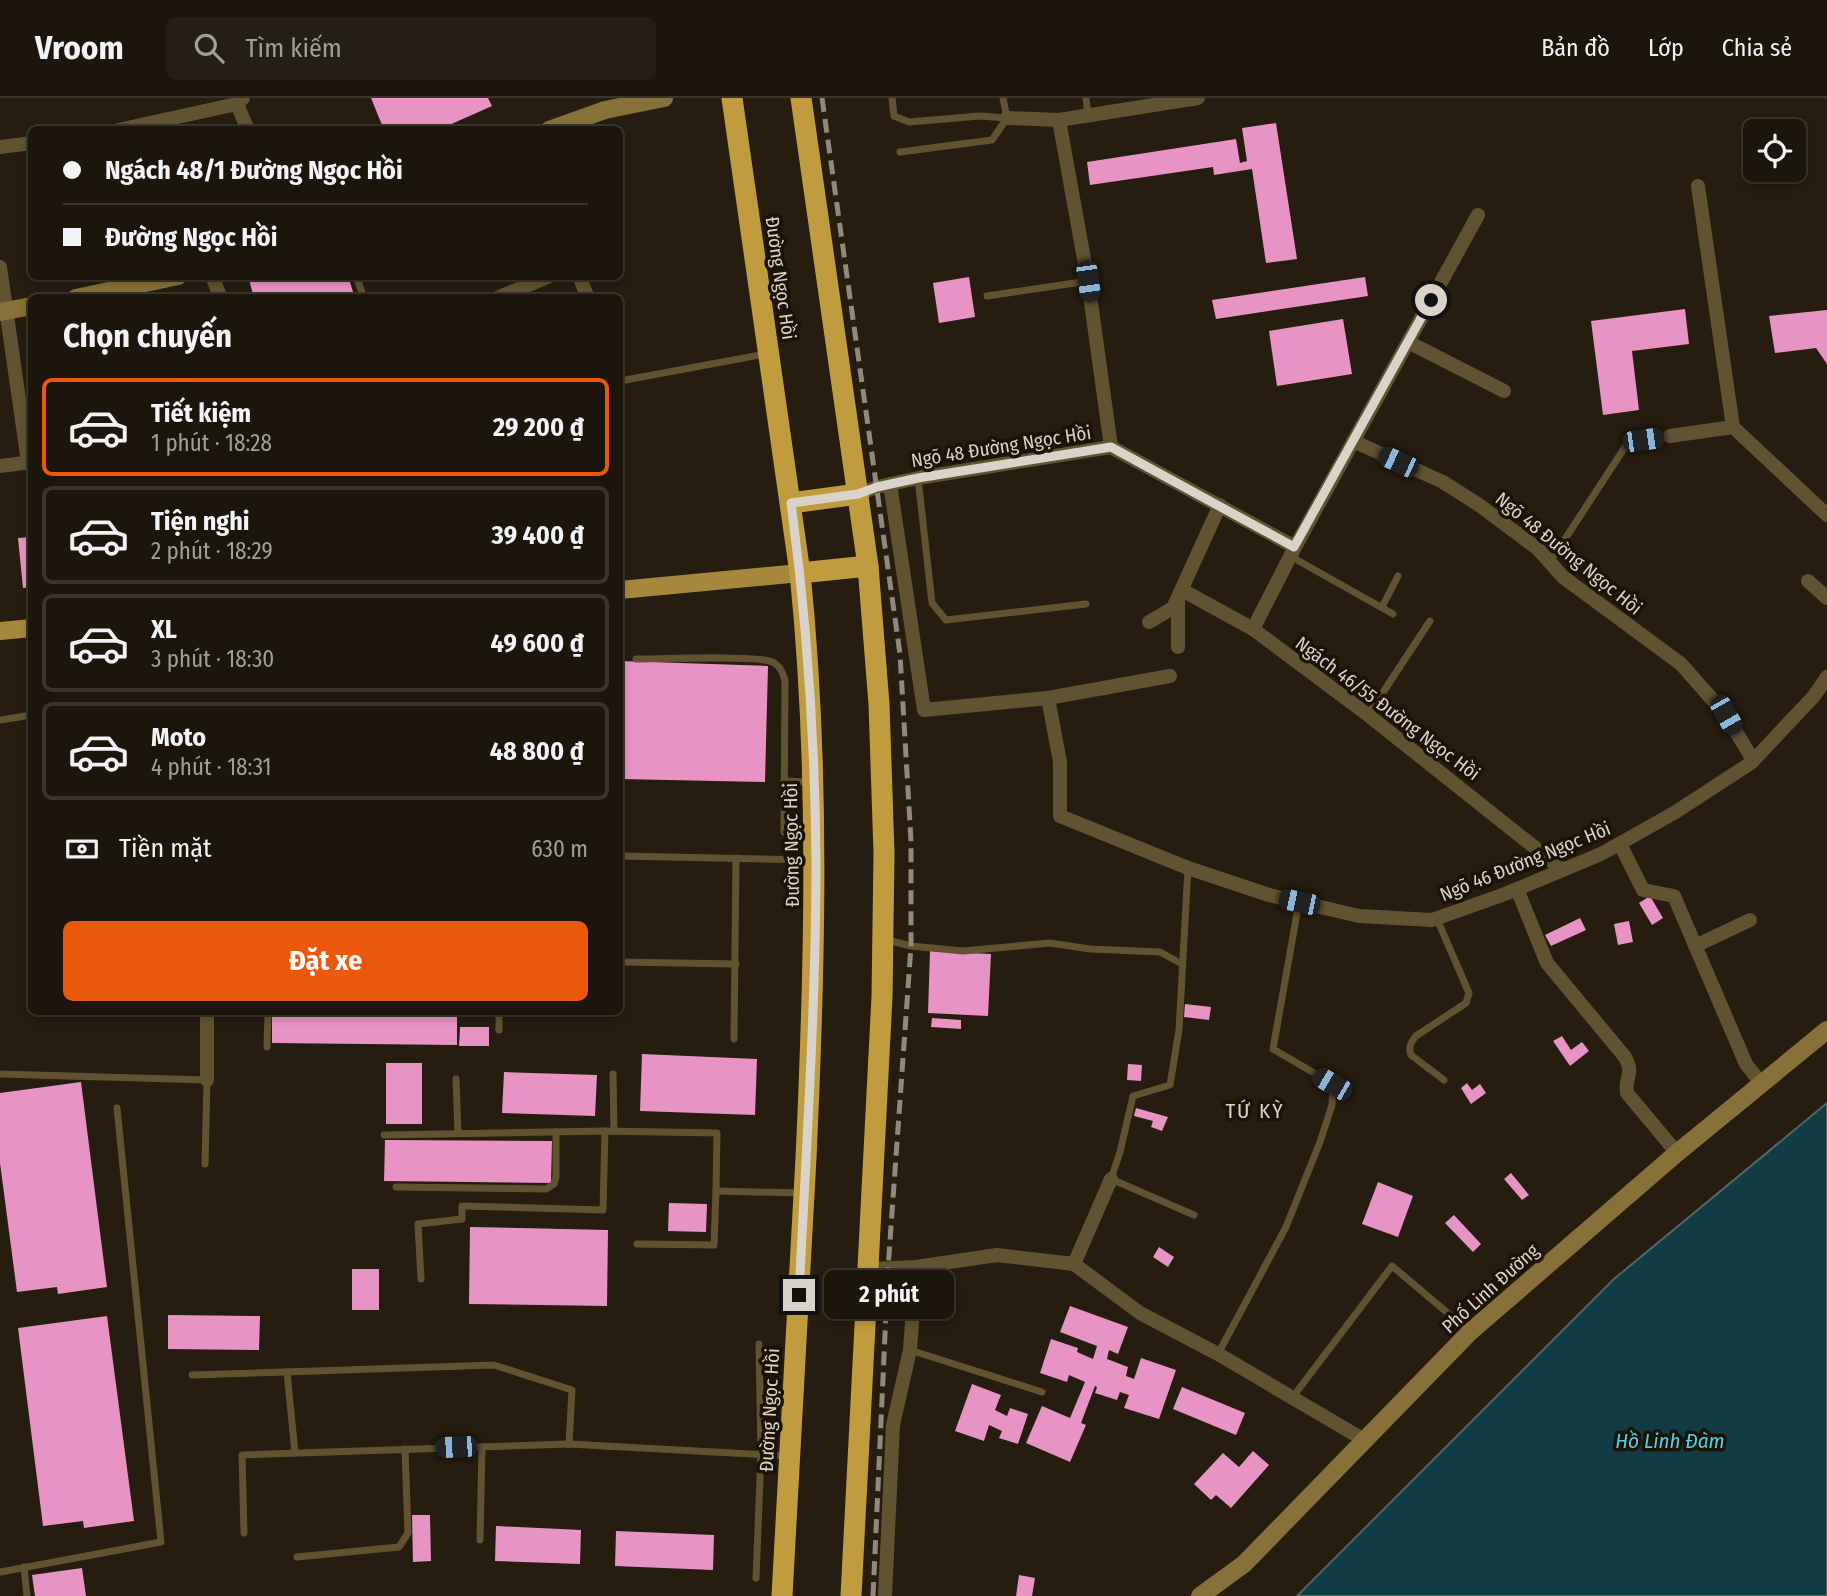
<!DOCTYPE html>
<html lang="vi">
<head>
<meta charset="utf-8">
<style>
  :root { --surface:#1c150b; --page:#251e14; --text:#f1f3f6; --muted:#a09f9d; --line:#3a342c; --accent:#ea580c }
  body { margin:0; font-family:"Fira Sans Condensed",sans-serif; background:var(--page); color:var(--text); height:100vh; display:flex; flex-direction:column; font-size:26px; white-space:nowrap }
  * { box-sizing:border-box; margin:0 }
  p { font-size:23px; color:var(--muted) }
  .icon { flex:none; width:38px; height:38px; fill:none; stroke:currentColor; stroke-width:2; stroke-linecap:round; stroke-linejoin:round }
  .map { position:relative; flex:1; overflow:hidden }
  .sheet { position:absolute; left:28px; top:196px; width:595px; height:721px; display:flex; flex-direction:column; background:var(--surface); border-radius:10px; box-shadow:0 4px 10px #0003,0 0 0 2px var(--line) }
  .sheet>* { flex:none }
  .hud { position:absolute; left:28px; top:28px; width:595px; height:154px; border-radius:10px; box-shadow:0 4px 10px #0003,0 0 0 2px var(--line); display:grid; align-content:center; height:154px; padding:0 35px; background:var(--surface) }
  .fabs { position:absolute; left:1743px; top:21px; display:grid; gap:14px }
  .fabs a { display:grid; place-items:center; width:63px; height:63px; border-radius:10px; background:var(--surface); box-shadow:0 4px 10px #0003,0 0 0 2px var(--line); font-size:35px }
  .end { position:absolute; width:32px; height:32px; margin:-16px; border:9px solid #dad3ca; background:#111; box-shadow:0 0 0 4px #111 }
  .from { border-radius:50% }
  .bubble { position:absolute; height:49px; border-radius:10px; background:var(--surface); box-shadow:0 4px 10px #0003,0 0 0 2px var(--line); font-size:23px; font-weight:700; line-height:49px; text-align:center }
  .car { position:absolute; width:21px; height:42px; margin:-21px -10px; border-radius:9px; box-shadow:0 0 5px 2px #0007; background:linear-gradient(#222 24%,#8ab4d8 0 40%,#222 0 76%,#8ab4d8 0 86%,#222 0) }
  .hud b { display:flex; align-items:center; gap:24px; height:66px; font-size:26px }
  .hud b+b { border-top:2px solid var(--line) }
  .hud i { width:18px; height:18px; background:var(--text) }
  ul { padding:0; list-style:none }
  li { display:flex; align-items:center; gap:21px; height:98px; margin:0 14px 10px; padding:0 21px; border:4px solid var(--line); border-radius:10px }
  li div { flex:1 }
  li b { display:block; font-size:26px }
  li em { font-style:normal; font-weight:700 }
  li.on { border-color:var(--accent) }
  li>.icon { width:63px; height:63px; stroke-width:1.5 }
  h2 { padding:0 35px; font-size:32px; line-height:84px }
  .pay { display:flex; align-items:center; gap:18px; height:77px; padding:0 35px; font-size:26px }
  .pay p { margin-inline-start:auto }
  .primary-button { display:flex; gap:14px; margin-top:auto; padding:14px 35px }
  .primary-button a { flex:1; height:80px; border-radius:10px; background:var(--accent); color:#fff; font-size:28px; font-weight:700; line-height:80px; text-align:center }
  header { display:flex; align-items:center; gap:42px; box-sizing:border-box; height:98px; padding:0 35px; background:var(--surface); border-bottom:2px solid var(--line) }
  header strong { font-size:33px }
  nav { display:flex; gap:38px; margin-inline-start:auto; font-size:24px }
  .search { width:490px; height:63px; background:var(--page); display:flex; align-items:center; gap:18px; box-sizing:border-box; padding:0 24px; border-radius:10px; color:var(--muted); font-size:26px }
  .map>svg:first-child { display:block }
  .water { fill:#123c44; stroke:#4e696c; stroke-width:2 }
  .building { fill:#e793c4 }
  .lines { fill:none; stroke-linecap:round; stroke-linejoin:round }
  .lane { stroke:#615331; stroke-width:7 }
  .street { stroke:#615331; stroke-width:14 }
  .secondary { stroke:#887138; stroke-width:18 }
  .primary { stroke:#a6873c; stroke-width:18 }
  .highway { stroke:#c19c3f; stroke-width:21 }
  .rail { stroke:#91897e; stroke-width:5; stroke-dasharray:14 7; stroke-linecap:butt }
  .route { stroke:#dad3ca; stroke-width:9 }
  .labels { text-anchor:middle; stroke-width:7; stroke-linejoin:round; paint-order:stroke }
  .street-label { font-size:19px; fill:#dad3ca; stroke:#1c1206 }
  .neighbourhood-label { font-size:21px; letter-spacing:2px; fill:#dad3ca; stroke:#1c1206 }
  .water-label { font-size:21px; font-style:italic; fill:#4cd2eb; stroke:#1c1206 }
</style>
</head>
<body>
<header>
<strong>Vroom</strong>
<div class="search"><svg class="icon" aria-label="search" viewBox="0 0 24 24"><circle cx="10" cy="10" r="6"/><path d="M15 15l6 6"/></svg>Tìm kiếm</div>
<nav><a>Bản đồ</a><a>Lớp</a><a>Chia sẻ</a></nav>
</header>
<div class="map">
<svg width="1827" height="1498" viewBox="0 0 1827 1498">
  <rect width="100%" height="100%" fill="#261c0f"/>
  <path class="water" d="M1827 1005V1498H1297L1614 1181Z"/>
  <g class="building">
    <path d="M371 0H488L492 8 438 32H384Z"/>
    <path d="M1276 25 1297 161 1266 165 1252 71 1214 77 1213 69 1090 87 1087 64 1236 41 1240 65 1247 63 1242 30Z"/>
    <path d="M248 178H348L355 200H254Z"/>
    <path d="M969 179 975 219 939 225 933 185Z"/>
    <path d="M1365 179 1368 198 1216 221 1212 202Z"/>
    <path d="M1685 211 1689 246 1632 253 1639 312 1603 317 1591 223Z"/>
    <path d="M1827 212V266L1816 250 1775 255 1769 218Z"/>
    <path d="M1343 221 1352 276 1277 288 1269 233Z"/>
    <path d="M32 439V489L23 490 18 440Z"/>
    <path d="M620 563 768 568 765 684 620 681Z"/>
    <path d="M1650 798 1663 820 1652 827 1639 805Z"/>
    <path d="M1580 820 1586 832 1551 848 1545 837Z"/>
    <path d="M1629 823 1633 844 1618 847 1614 826Z"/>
    <path d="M930 853 991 856 988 918 928 915Z"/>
    <path d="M1185 906 1211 909 1209 922 1184 919Z"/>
    <path d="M272 914H457V947L272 945Z"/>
    <path d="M932 920 961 922V931L931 929Z"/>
    <path d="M460 929H489V948H459Z"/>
    <path d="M1562 938 1571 952 1582 944 1589 953 1570 968 1553 943Z"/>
    <path d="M642 956 757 961 755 1017 640 1013Z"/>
    <rect x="386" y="965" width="36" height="61"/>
    <path d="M1128 966 1142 967 1141 983 1127 982Z"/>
    <path d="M504 974 597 977 595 1018 502 1015Z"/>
    <path d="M81 984 107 1189 58 1196 57 1189 17 1194 0 1065V995Z"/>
    <path d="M1467 985 1472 992 1480 986 1486 995 1471 1006 1461 990Z"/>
    <path d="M1136 1010 1168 1019 1162 1033 1151 1029 1153 1023 1134 1018Z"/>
    <path d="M385 1042 552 1043 551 1085 384 1083Z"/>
    <path d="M1511 1075 1529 1097 1522 1102 1504 1081Z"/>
    <path d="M1378 1084 1413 1098 1398 1139 1362 1126Z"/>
    <path d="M669 1105 707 1106 706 1134 668 1133Z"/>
    <path d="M1454 1117 1481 1146 1473 1154 1445 1125Z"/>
    <path d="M470 1129 608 1132 607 1208 469 1206Z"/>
    <path d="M1159 1149 1174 1159 1168 1169 1153 1159Z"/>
    <rect x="352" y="1171" width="27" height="41"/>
    <path d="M1070 1208 1128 1229 1118 1256 1109 1252 1107 1261 1128 1269 1126 1278 1134 1281 1141 1260 1176 1272 1159 1321 1124 1310 1129 1297 1120 1294 1117 1302 1095 1295 1097 1289 1095 1288 1081 1325 1086 1327 1070 1364 1026 1345 1042 1308 1070 1320 1085 1284 1069 1277 1067 1284 1040 1275 1051 1241 1078 1250 1077 1254 1093 1261 1097 1248 1060 1234Z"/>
    <path d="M168 1217 260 1218 259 1252 168 1251Z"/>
    <path d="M107 1218 134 1423 84 1430 83 1423 43 1428 18 1230Z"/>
    <path d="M972 1286 1001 1297 995 1312 1007 1318 1010 1310 1028 1316 1018 1346 999 1340 1002 1333 989 1327 984 1343 955 1333Z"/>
    <path d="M1182 1289 1245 1315 1236 1337 1173 1311Z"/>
    <path d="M1253 1353 1269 1367 1231 1410 1216 1397 1211 1402 1194 1386 1223 1355 1239 1369Z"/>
    <path d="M412 1417H430L431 1463 413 1464Z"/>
    <path d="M496 1428 581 1432 580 1466 495 1463Z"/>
    <path d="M616 1433 714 1437 713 1472 615 1468Z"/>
    <path d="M82 1470 86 1498H35L32 1477Z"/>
    <path d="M1019 1477 1035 1480 1032 1498H1016Z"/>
  </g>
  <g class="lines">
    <g class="lane">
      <path d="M892 0 894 18 909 24 980 18 1007 20"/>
      <path d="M1086 0 1088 16"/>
      <path d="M900 54 992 42 1007 20 1003 0"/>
      <path d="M356 178 364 200"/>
      <path d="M987 198 1088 183"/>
      <path d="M620 283 765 256"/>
      <path d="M918 380 932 505 946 522 1086 506"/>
      <path d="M1290 458 1393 516"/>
      <path d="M1550 464 1627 346 1670 338"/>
      <path d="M1382 509 1398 478"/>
      <path d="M636 561C659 561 759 557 773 564 781 569 782 574 785 582L784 734"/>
      <path d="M1368 617 1430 523"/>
      <path d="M0 622 32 617"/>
      <path d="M784 683 809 684"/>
      <path d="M620 758 812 762"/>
      <path d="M1188 770 1179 932 1170 987 1133 998 1120 1054 1111 1081 1194 1117"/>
      <path d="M1437 821 1469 895 1466 905 1416 938C1411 944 1408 949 1411 957L1444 982"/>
      <path d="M887 842 911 848 963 853 1050 845 1090 851 1160 854 1182 866"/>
      <path d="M620 864 736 866"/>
      <path d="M499 932V914"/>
      <path d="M734 941 736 760"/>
      <path d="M267 949 268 914"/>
      <path d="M0 976 207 982 205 1066"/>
      <path d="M613 976 614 1033"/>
      <path d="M456 981 458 1035"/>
      <path d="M384 1037 605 1033 717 1035 716 1093"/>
      <path d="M396 1089 546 1091 554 1086 556 1079V1034"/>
      <path d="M637 1146 714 1147 716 1093 801 1095"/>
      <path d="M421 1181 418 1126 462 1121V1108L603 1112 605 1033"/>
      <path d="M910 1252 1042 1294"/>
      <path d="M1218 1256 1286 1129 1320 1044 1332 1007 1333 986 1273 951 1299 804"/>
      <path d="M287 1274 295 1355"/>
      <path d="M192 1277 494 1267 572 1292 569 1346"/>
      <path d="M1292 1300 1392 1168 1469 1233"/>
      <path d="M244 1435 242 1357 569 1346 789 1358"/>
      <path d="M480 1442 482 1349"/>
      <path d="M297 1459 399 1449 408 1435 405 1351"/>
      <path d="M24 1469 27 1498"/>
      <path d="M0 1474 161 1444 117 1010"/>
      <path d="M756 1480 761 1356 759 1246"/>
    </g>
    <g class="street">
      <path d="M237 6 248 32"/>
      <path d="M1007 20 1059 22 1198 0"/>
      <path d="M1059 22 1088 183 1111 349"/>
      <path d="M118 32 237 6 243 0"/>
      <path d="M0 49 32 45"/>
      <path d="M1698 88 1733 329 1827 417"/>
      <path d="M0 169 28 364"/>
      <path d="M212 178 221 200"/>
      <path d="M579 178 588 200"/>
      <path d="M497 200 550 178"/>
      <path d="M1408 244 1504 293"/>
      <path d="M1670 338 1733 329"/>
      <path d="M1353 343 1443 384 1479 407 1538 451 1563 479 1681 566 1726 617 1753 662"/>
      <path d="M0 368 32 364"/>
      <path d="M890 386 924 612 1048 600 1060 664V718L1188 770 1269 797 1359 818 1432 822 1505 796 1601 756 1674 715 1751 665 1814 598 1827 579"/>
      <path d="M858 396 877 389 918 380 1111 349 1295 449 1253 531"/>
      <path d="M1295 449 1478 117"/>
      <path d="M1808 483 1827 500"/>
      <path d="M1182 492 1253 531 1368 617 1563 772"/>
      <path d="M1149 524 1173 510 1220 407"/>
      <path d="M1178 549V502"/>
      <path d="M1048 600 1170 578"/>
      <path d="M1620 746 1643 792 1674 798 1746 966 1762 986"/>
      <path d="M1517 791 1547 865 1625 959C1635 978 1624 978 1627 995L1677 1055"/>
      <path d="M1695 848 1750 822"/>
      <path d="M207 914V982"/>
      <path d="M1074 1166 1111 1081"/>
      <path d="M868 1171 916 1169 997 1157 1074 1166 1140 1215 1218 1256 1366 1343"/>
      <path d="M885 1498 893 1327 910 1252 916 1169"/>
    </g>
    <g class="secondary">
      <path d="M549 32 605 12 664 0"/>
      <path d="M76 200 178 178"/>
      <path d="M0 214 32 208"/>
      <path d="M1200 1498 1244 1466 1470 1234 1677 1055 1827 932"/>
    </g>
    <g class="primary">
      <path d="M620 492 800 475"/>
      <path d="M0 533 32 530"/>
    </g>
    <g class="highway">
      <path d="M732 0 800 475C820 670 815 865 806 1060 798 1206 790 1352 782 1498"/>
      <path d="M801 0 868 468 879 606 884 755 882 899 851 1498"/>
      <path d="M791 405 858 396"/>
      <path d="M800 475 868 468"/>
    </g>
    <path class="rail" d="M822 0 900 556 911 743V848L888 1171 873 1498"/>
  </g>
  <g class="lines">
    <path class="route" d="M799 1197C806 1053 816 908 816 763 815 643 807 523 791 405L858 396 877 389 918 380 1111 349 1294 449 1431 202"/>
  </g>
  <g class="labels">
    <g class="street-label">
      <text transform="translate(781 180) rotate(82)" y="7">Đường Ngọc Hồi</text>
      <text transform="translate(1001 348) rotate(-9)" y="7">Ngõ 48 Đường Ngọc Hồi</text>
      <text transform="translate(1569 455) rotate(39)" y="7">Ngõ 48 Đường Ngọc Hồi</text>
      <text transform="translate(1388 610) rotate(37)" y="7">Ngách 46/55 Đường Ngọc Hồi</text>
      <text transform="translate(791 747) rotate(-91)" y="7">Đường Ngọc Hồi</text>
      <text transform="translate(1525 763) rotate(-22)" y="7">Ngõ 46 Đường Ngọc Hồi</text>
      <text transform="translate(1490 1190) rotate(-42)" y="7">Phố Linh Đường</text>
      <text transform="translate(769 1312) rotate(-87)" y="7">Đường Ngọc Hồi</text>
    </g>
    <g class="neighbourhood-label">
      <text x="1255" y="1020">TỨ KỲ</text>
    </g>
    <g class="water-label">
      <text x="1670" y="1350">Hồ Linh Đàm</text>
    </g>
  </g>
</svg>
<div class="fabs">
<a><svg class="icon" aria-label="locate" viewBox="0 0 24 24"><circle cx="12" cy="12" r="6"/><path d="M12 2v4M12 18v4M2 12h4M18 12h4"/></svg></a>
</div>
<i class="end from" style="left:1431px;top:202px"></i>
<i class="end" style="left:799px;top:1197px"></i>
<div class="bubble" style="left:824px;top:1172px;width:130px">2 phút</div>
<i class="car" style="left:1088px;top:183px;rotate:172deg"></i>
<i class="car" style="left:1643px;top:342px;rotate:82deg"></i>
<i class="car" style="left:1398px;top:364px;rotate:295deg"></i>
<i class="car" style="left:1726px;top:617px;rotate:150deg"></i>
<i class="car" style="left:1299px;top:804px;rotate:282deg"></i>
<i class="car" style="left:1332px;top:986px;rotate:300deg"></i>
<i class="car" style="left:456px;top:1349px;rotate:268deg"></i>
<div class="hud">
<b><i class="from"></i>Ngách 48/1 Đường Ngọc Hồi</b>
<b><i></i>Đường Ngọc Hồi</b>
</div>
<section class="sheet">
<h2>Chọn chuyến</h2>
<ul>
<li class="on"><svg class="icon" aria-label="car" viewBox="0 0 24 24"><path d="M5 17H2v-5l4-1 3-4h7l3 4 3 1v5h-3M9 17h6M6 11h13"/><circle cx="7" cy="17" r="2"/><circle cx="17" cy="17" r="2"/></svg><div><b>Tiết kiệm</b><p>1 phút · 18:28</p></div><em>29 200 ₫</em></li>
<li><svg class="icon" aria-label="car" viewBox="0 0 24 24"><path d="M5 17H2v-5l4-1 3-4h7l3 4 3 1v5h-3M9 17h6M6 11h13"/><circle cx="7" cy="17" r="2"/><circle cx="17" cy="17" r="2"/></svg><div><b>Tiện nghi</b><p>2 phút · 18:29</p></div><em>39 400 ₫</em></li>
<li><svg class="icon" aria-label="car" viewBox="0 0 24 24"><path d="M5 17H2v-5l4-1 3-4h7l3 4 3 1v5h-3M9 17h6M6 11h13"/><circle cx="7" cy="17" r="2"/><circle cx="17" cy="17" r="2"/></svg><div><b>XL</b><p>3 phút · 18:30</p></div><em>49 600 ₫</em></li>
<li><svg class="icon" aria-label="car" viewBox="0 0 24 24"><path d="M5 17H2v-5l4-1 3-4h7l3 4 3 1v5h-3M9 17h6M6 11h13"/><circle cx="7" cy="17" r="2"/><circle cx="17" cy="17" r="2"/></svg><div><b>Moto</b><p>4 phút · 18:31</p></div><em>48 800 ₫</em></li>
</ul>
<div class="pay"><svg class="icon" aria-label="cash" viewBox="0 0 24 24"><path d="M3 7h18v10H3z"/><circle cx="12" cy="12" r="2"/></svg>Tiền mặt<p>630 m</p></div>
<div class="primary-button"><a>Đặt xe</a></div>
</section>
</div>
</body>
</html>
